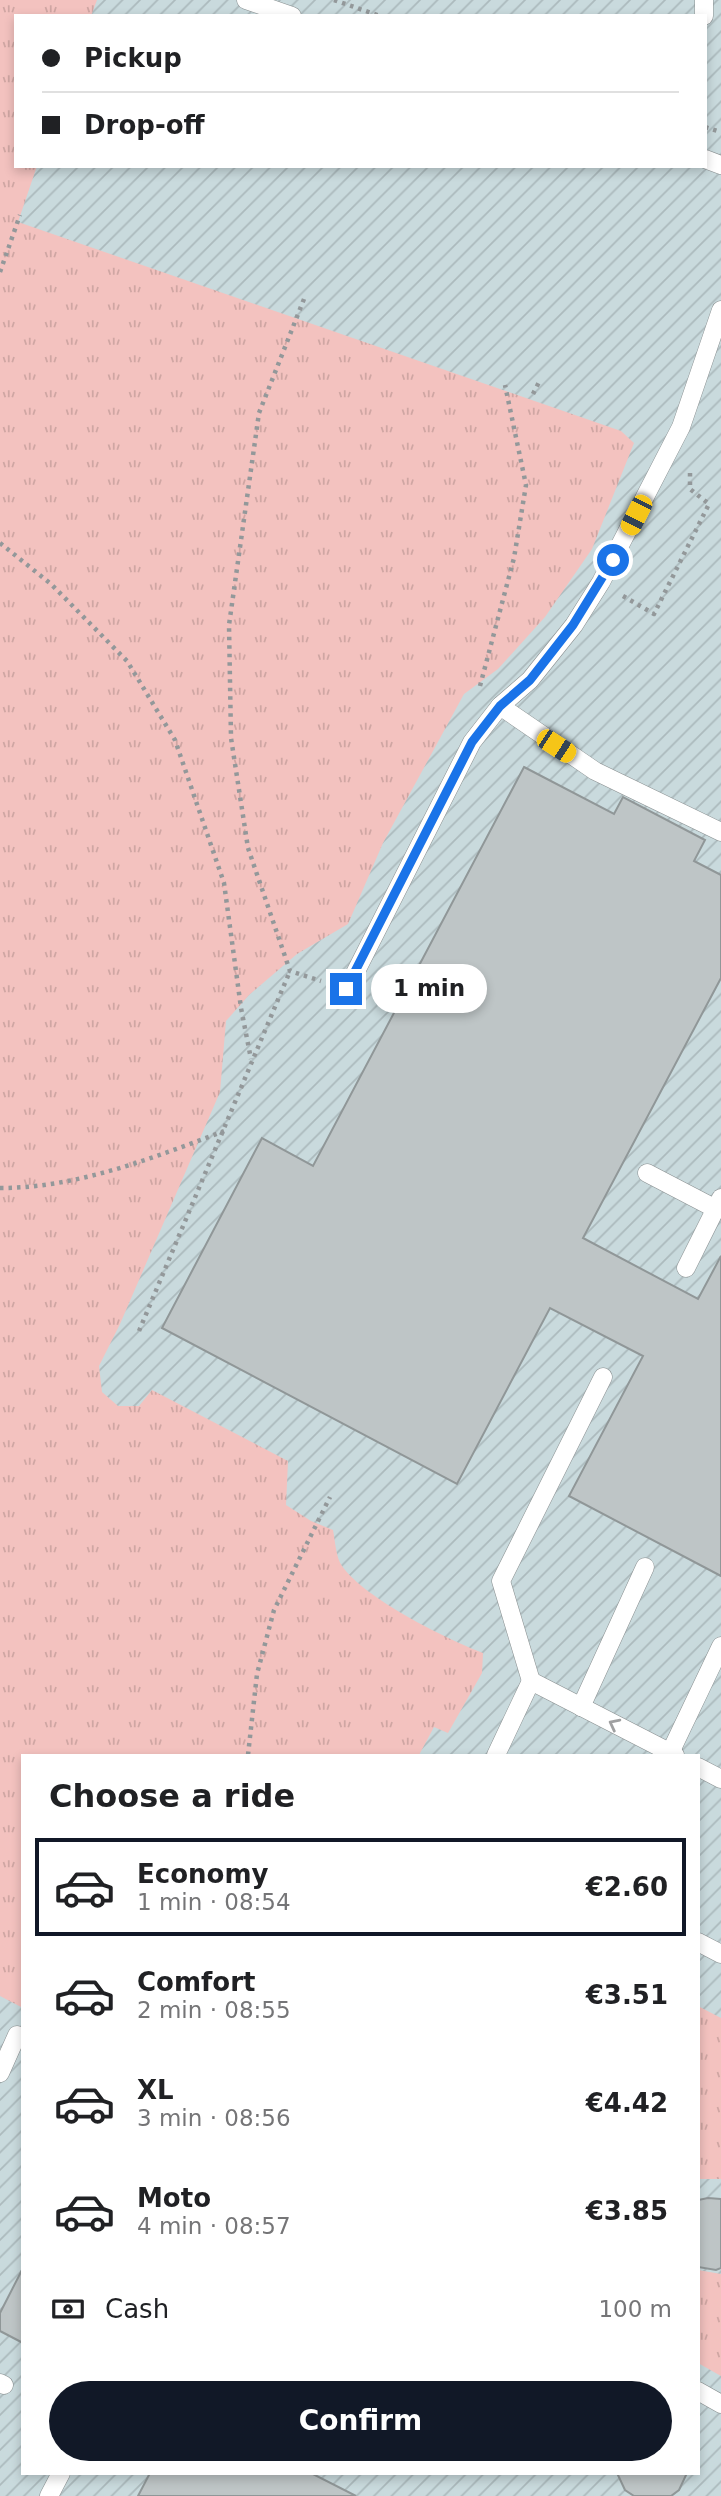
<!DOCTYPE html>
<html lang="en">
<head>
<meta charset="utf-8">
<style>
  :root { --surface:#fff; --page:#f6f6f6; --text:#202124; --muted:#757577; --line:#e0e0e0; --accent:#111827 }
  body { margin:0; font-family:"DejaVu Sans",sans-serif; background:var(--page); color:var(--text); height:100vh; display:flex; flex-direction:column; font-size:26px; white-space:nowrap }
  * { box-sizing:border-box; margin:0 }
  p { font-size:23px; color:var(--muted) }
  .icon { flex:none; width:38px; height:38px; fill:none; stroke:currentColor; stroke-width:2; stroke-linecap:round; stroke-linejoin:round }
  .map { position:relative; flex:1; overflow:hidden }
  .sheet { position:absolute; left:21px; top:1754px; width:679px; height:721px; display:flex; flex-direction:column; background:var(--surface); border-radius:0px; box-shadow:0 4px 10px #0003 }
  .sheet>* { flex:none }
  .banner { position:absolute; left:14px; top:14px; width:693px; height:154px; border-radius:0px; box-shadow:0 4px 10px #0003; display:grid; align-content:center; height:154px; padding:0 28px; background:var(--surface) }
  .end { position:absolute; width:32px; height:32px; margin:-16px; border:9px solid #1a73e8; background:#fff; box-shadow:0 0 0 4px #fff }
  .from { border-radius:50% }
  .bubble { position:absolute; height:49px; border-radius:24px; background:var(--surface); box-shadow:0 4px 10px #0003; font-size:23px; font-weight:800; line-height:49px; text-align:center }
  .car { position:absolute; width:21px; height:42px; margin:-21px -10px; border-radius:9px; box-shadow:0 0 5px 2px #0007; background:linear-gradient(#f5c518 24%,#345 0 40%,#f5c518 0 76%,#345 0 86%,#f5c518 0) }
  .banner b { display:flex; align-items:center; gap:24px; height:66px; font-size:26px }
  .banner b+b { border-top:2px solid var(--line) }
  .banner i { width:18px; height:18px; background:var(--text) }
  ul { padding:0; list-style:none }
  li { display:flex; align-items:center; gap:21px; height:98px; margin:0 14px 10px; padding:0 14px; border:4px solid transparent; border-radius:0px }
  li div { flex:1 }
  li b { display:block; font-size:26px }
  li em { font-style:normal; font-weight:800 }
  li.selected { border-color:var(--accent) }
  li>.icon { width:63px; height:63px; stroke-width:1.5 }
  h2 { padding:0 28px; font-size:32px; line-height:84px }
  .pay { display:flex; align-items:center; gap:18px; height:77px; padding:0 28px; font-size:26px }
  .pay p { margin-inline-start:auto }
  .action { display:flex; gap:14px; margin-top:auto; padding:14px 28px }
  .action a { flex:1; height:80px; border-radius:42px; background:var(--accent); color:#fff; font-size:28px; font-weight:800; line-height:80px; text-align:center }
  .map>svg:first-child { display:block }
  .industrial { fill:url(#industrial-furrows); fill-rule:evenodd }
  .grass { fill:url(#grass-tufts) }
  .building { fill:#bec5c6; stroke:#909798; stroke-width:2 }
  .lines { fill:none; stroke-linecap:round; stroke-linejoin:round }
  .service-casing { stroke:#898f90; stroke-width:19 }
  .path { stroke:#93989a; stroke-width:4.5; stroke-dasharray:3.5 5; stroke-linecap:butt }
  .service { stroke:#fff; stroke-width:18 }
  .oneway { stroke:#9fa0a1 }
  .route { stroke:#1a73e8; stroke-width:9 }
</style>
</head>
<body>
<div class="map">
<svg width="721" height="2496" viewBox="0 0 721 2496">
  <defs>
    <pattern id="industrial-furrows" width="10" height="10" patternUnits="userSpaceOnUse" patternTransform="scale(1.75)"><rect width="10" height="10" fill="#c9dadd"/><path d="M-1 1l2-2M0 10L10 0M9 11l2-2" fill="none" stroke="#acbabd"/></pattern>
    <pattern id="grass-tufts" width="24" height="20" patternUnits="userSpaceOnUse" patternTransform="scale(1.75)"><rect width="24" height="20" fill="#f3c2bf"/><path d="M3 7l-1-3M5 7V3M7 7l1-3M15 17l-1-3M17 17v-4M19 17l1-3" fill="none" stroke="#cfa6a3"/></pattern>
  </defs>
  <rect width="100%" height="100%" fill="#dfe6e8"/>
  <path class="industrial" d="M0 0H721V2496H0ZM16 16H705V166H16ZM23 1755H698V2473H23Z"/>
  <g class="grass">
    <path d="M0 0H97L91 16H16V166H37L18 222 621 431 634 443 592 549 545 617 498 669 464 694 383 843 348 924 297 954 249 995 226 1021 220 1092 120 1324 99 1366 102 1392 118 1406H139L152 1390 288 1461 286 1505 311 1521 333 1530C335 1540 336 1558 342 1566 364 1598 446 1639 483 1653L482 1673 448 1733 434 1727 419 1755H23V2008L0 1996Z"/>
    <path d="M698 2006 721 2018V2179H698Z"/>
    <path d="M698 2270 721 2274V2376L698 2363Z"/>
  </g>
  <g class="building">
    <path d="M524 767 614 814 623 797 705 840 694 861 721 875V978L583 1238 698 1299 721 1256V1576L569 1496 643 1356 550 1308 457 1484 162 1328 262 1138 313 1166Z"/>
    <path d="M708 2198 721 2199V2268L716 2270 698 2267V2200Z"/>
    <path d="M23 2268V2343L0 2331V2313Z"/>
    <path d="M150 2473H311L356 2496H138Z"/>
    <path d="M617 2473H687L679 2490 671 2496H634L625 2490Z"/>
  </g>
  <g class="lines">
    <g class="service-casing">
      <g id="service">
        <path d="M246 0 292 16"/>
        <path d="M704 16V0"/>
        <path d="M705 159 721 165"/>
        <path d="M500 706 595 771 721 832"/>
        <path d="M347 989 472 742 500 706 530 680 574 625 601 582 681 427 721 310"/>
        <path d="M647 1173 716 1209"/>
        <path d="M686 1268 721 1198"/>
        <path d="M531 1681 501 1581 603 1377"/>
        <path d="M581 1707 645 1567"/>
        <path d="M670 1753 721 1646"/>
        <path d="M496 1755 531 1681 675 1755"/>
        <path d="M698 1767 721 1779"/>
        <path d="M698 1942 721 1954"/>
        <path d="M0 2073 17 2035"/>
        <path d="M0 2383 4 2385"/>
        <path d="M698 2391 721 2404"/>
        <path d="M49 2496 61 2473"/>
      </g>
    </g>
    <g class="path">
      <path d="M334 0 380 16"/>
      <path d="M705 127 721 132"/>
      <path d="M0 272 20 215"/>
      <path d="M304 299 259 413 229 625 231 738 248 848 290 971 321 981"/>
      <path d="M533 394 540 380"/>
      <path d="M0 543 51 584 127 661 175 740 224 883 241 1008 251 1059"/>
      <path d="M623 596 654 614 709 504 690 489V471"/>
      <path d="M480 686 514 558 526 485 505 385"/>
      <path d="M0 1188C77 1188 153 1158 224 1131"/>
      <path d="M139 1331 290 971"/>
      <path d="M248 1755 257 1674 274 1610 330 1497"/>
    </g>
    <use href="#service" class="service"/>
  </g>
  <defs><path id="oneway-chevron" d="M-2-3.5L2.5 0L-2 3.5" fill="none" stroke-width="1.6" stroke-linecap="round" stroke-linejoin="round" transform="scale(1.75)"/></defs>
  <use class="oneway" href="#oneway-chevron" transform="translate(614 1724) rotate(-153)"/>
  <g class="lines">
    <path class="route" d="M346 989 472 742 500 706 530 680 573 625 613 560"/>
  </g>
</svg>
<i class="end from" style="left:613px;top:560px"></i>
<i class="end" style="left:346px;top:989px"></i>
<div class="bubble" style="left:371px;top:964px;width:116px">1 min</div>
<i class="car" style="left:636px;top:515px;rotate:207deg"></i>
<i class="car" style="left:556px;top:746px;rotate:123deg"></i>
<div class="banner">
<b><i class="from"></i>Pickup</b>
<b><i></i>Drop-off</b>
</div>
<section class="sheet">
<h2>Choose a ride</h2>
<ul>
<li class="selected"><svg class="icon" aria-label="car" viewBox="0 0 24 24"><path d="M5 17H2v-5l4-1 3-4h7l3 4 3 1v5h-3M9 17h6M6 11h13"/><circle cx="7" cy="17" r="2"/><circle cx="17" cy="17" r="2"/></svg><div><b>Economy</b><p>1 min · 08:54</p></div><em>€2.60</em></li>
<li><svg class="icon" aria-label="car" viewBox="0 0 24 24"><path d="M5 17H2v-5l4-1 3-4h7l3 4 3 1v5h-3M9 17h6M6 11h13"/><circle cx="7" cy="17" r="2"/><circle cx="17" cy="17" r="2"/></svg><div><b>Comfort</b><p>2 min · 08:55</p></div><em>€3.51</em></li>
<li><svg class="icon" aria-label="car" viewBox="0 0 24 24"><path d="M5 17H2v-5l4-1 3-4h7l3 4 3 1v5h-3M9 17h6M6 11h13"/><circle cx="7" cy="17" r="2"/><circle cx="17" cy="17" r="2"/></svg><div><b>XL</b><p>3 min · 08:56</p></div><em>€4.42</em></li>
<li><svg class="icon" aria-label="car" viewBox="0 0 24 24"><path d="M5 17H2v-5l4-1 3-4h7l3 4 3 1v5h-3M9 17h6M6 11h13"/><circle cx="7" cy="17" r="2"/><circle cx="17" cy="17" r="2"/></svg><div><b>Moto</b><p>4 min · 08:57</p></div><em>€3.85</em></li>
</ul>
<div class="pay"><svg class="icon" aria-label="cash" viewBox="0 0 24 24"><path d="M3 7h18v10H3z"/><circle cx="12" cy="12" r="2"/></svg>Cash<p>100 m</p></div>
<div class="action"><a>Confirm</a></div>
</section>
</div>
</body>
</html>
